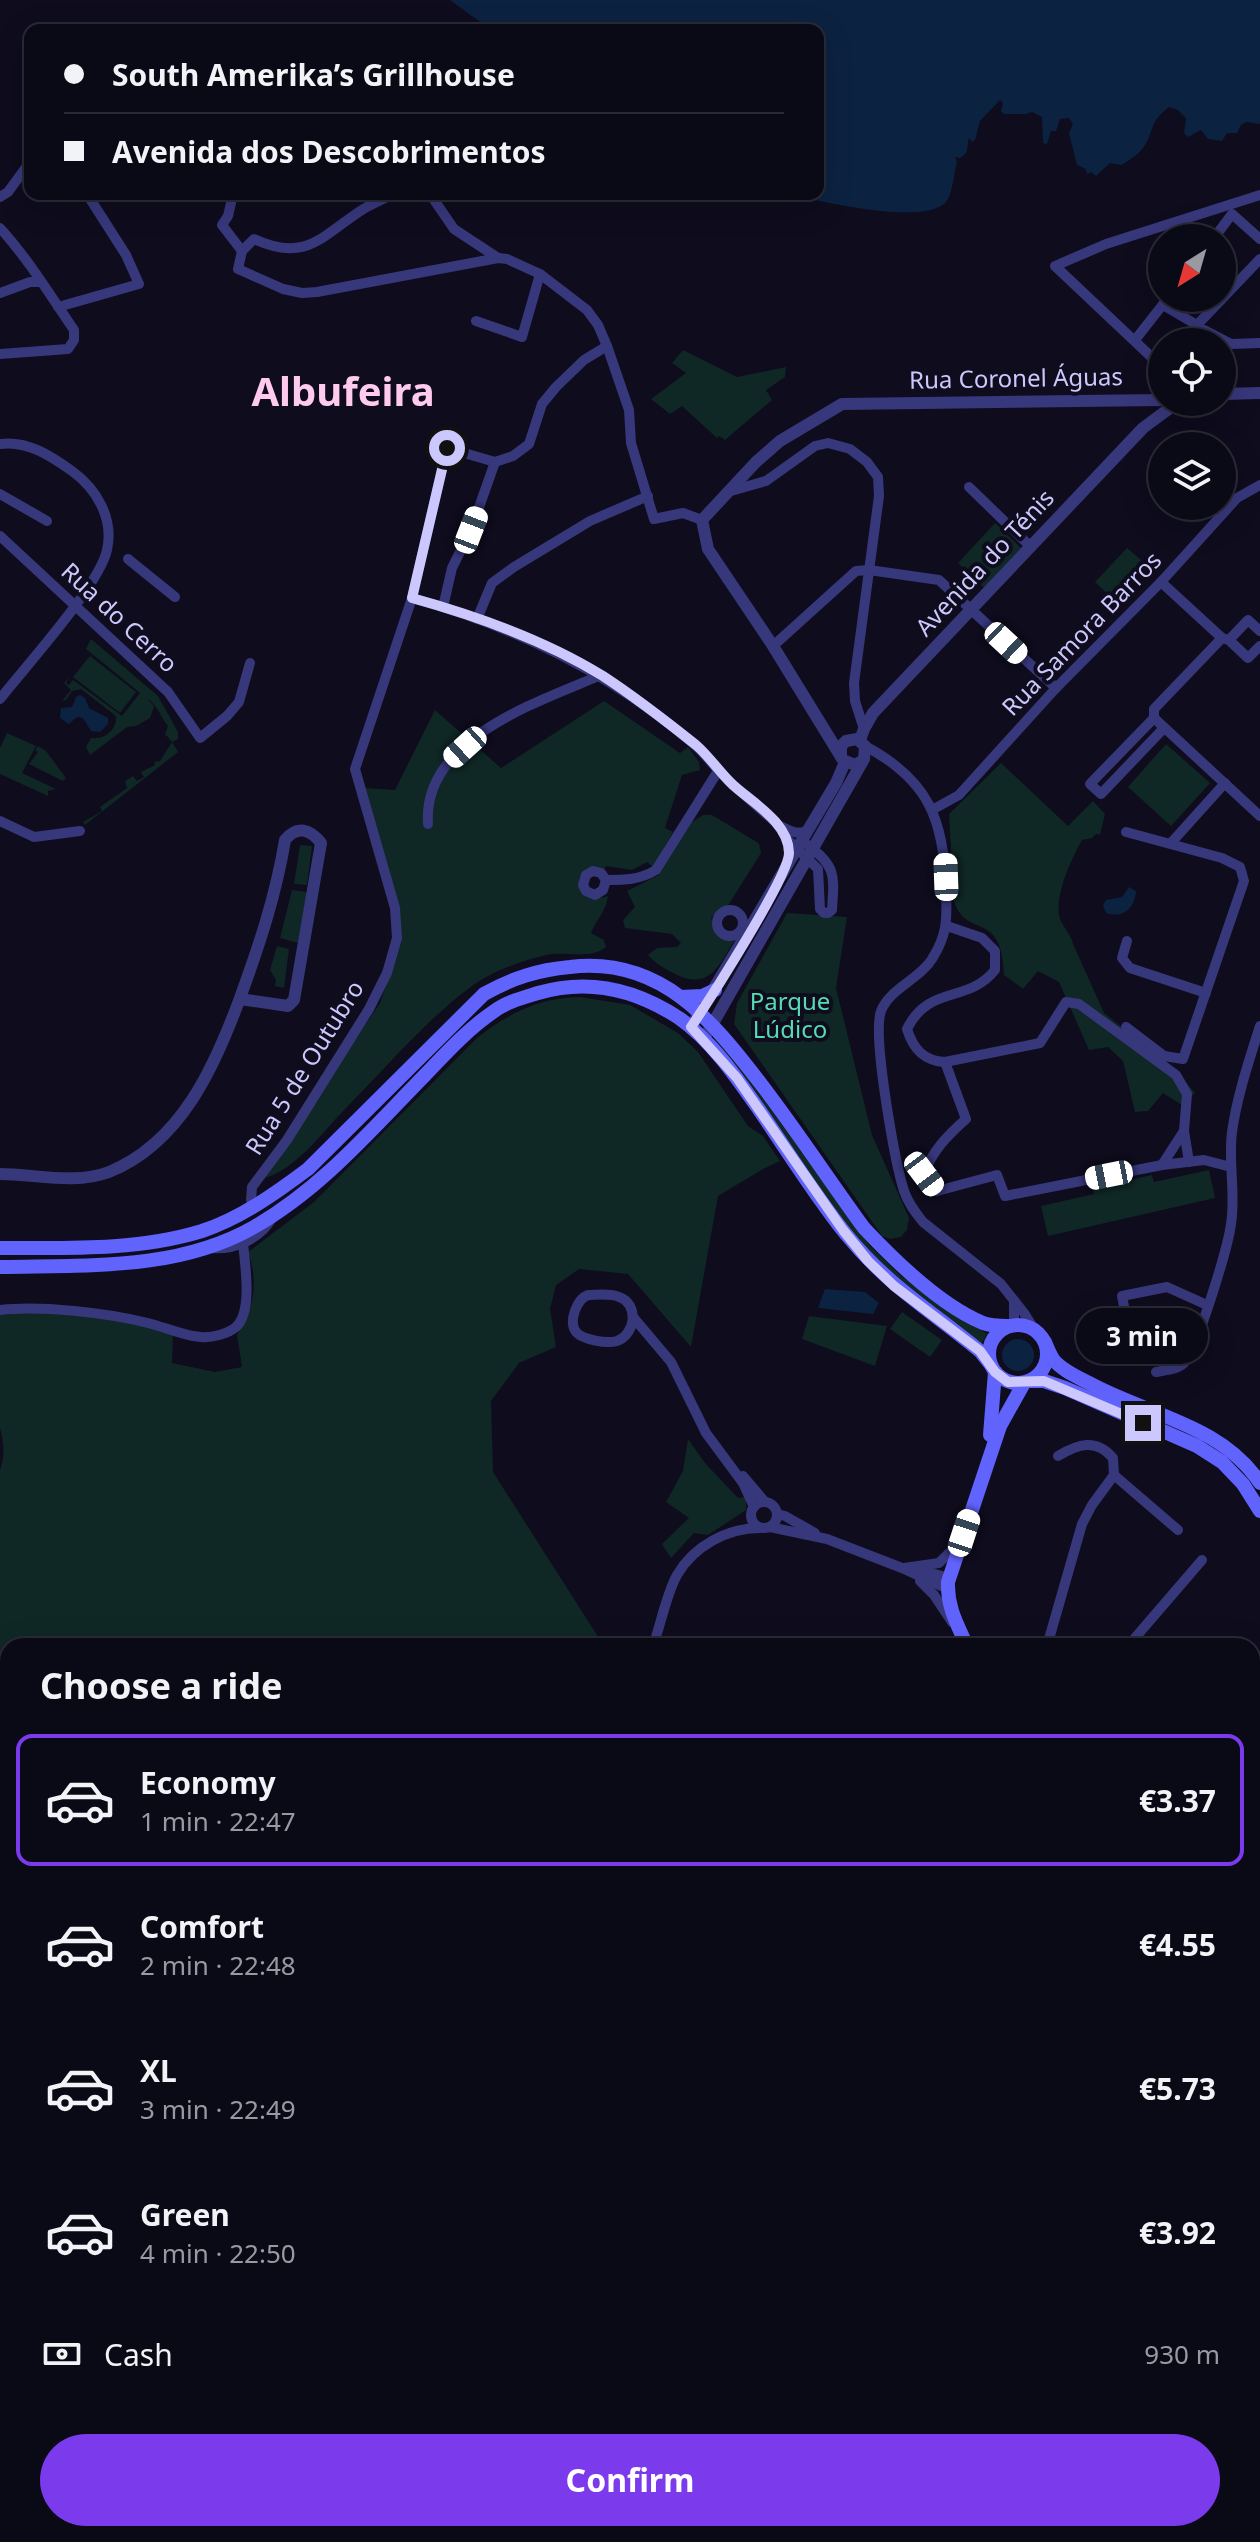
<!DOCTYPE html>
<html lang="en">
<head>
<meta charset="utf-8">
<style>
  :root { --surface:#0a0916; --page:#13121f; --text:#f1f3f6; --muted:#999aa1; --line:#2a2a35; --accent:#7c3aed }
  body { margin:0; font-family:"Noto Sans",sans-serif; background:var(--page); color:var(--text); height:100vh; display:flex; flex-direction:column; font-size:30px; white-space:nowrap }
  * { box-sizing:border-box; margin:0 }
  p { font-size:26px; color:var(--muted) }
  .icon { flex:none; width:44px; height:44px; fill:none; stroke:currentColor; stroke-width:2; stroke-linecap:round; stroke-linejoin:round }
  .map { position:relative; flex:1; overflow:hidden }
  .sheet { position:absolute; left:0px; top:1638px; width:1260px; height:904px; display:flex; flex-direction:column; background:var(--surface); border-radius:24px 24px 0 0; box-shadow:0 8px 32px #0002,0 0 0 2px var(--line) }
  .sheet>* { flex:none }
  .top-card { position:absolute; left:24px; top:24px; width:800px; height:176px; border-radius:16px; box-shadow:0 8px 32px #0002,0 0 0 2px var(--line); display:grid; align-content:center; height:176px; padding:0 40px; background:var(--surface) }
  .needle { width:52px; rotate:217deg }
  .fabs { position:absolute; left:1148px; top:224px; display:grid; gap:16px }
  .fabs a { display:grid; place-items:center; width:88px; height:88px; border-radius:50%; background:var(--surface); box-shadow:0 8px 32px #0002,0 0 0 2px var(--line); font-size:40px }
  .end { position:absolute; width:36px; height:36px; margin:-18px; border:10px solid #ccc8fe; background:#111; box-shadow:0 0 0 4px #111 }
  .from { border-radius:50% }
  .bubble { position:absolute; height:56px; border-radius:28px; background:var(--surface); box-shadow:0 8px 32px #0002,0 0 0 2px var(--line); font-size:26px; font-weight:700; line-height:56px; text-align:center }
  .car { position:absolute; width:24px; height:48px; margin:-24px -12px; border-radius:10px; box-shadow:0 0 6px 2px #0007; background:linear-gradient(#fff 24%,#345 0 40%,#fff 0 76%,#345 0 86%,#fff 0) }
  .top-card b { display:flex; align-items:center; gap:28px; height:76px; font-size:30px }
  .top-card b+b { border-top:2px solid var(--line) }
  .top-card i { width:20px; height:20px; background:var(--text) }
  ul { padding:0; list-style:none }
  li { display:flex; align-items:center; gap:24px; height:132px; margin:0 16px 12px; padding:0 24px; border:4px solid transparent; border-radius:16px }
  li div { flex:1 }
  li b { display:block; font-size:30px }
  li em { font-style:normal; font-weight:700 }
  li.current { border-color:var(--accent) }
  li>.icon { width:72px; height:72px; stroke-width:1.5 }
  h2 { padding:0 40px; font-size:36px; line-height:96px }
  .pay { display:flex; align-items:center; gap:20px; height:88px; padding:0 40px; font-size:30px }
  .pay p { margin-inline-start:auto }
  .action { display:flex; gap:16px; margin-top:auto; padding:16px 40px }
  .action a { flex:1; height:92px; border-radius:48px; background:var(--accent); color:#fff; font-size:32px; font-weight:700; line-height:92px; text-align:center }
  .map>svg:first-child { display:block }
  .green { fill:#0f2725 }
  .water { fill:#0c2241 }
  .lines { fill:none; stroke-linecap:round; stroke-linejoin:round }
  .minor { stroke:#37377b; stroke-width:10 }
  .tertiary { stroke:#37377b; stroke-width:12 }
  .secondary { stroke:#6163fd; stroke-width:14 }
  .route { stroke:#ccc8fe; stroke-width:10 }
  .labels { text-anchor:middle; stroke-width:8; stroke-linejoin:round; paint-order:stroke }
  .street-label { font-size:24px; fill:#ccc8fe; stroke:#0e0c1d }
  .park-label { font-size:24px; fill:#56dcb5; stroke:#0e0c1d }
  .town-label { font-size:40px; font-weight:bold; fill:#fecaed; stroke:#0e0c1d }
</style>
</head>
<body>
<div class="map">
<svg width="1260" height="2542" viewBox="0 0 1260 2542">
  <rect width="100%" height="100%" fill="#0e0c1d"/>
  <g class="green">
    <path d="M683 350 737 377 786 367 785 377 766 390 772 400 725 440 719 436 717 438 682 406 670 414 651 399 686 373 672 363Z"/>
    <path d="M995 523 1021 548 984 588 958 563Z"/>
    <path d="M1127 548 1150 568 1117 603 1095 582Z"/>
    <path d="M91 639 158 696 178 732V739L172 742 178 752 85 825 83 822 102 811 100 807 127 788 125 781 133 776 137 781 144 777 141 772 155 765 154 762 160 761 172 742 165 734 168 726C159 715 159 707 147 698L154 706 150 718 136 726 127 727 90 755 86 747 91 738C105 740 117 730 116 716L81 689 72 691 66 700 62 701 71 690 64 683 69 676 66 683 69 685 73 680 122 716 140 693 86 649Z"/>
    <path d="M90 656 136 692 120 713 73 677Z"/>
    <path d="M604 701 680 753 688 747 699 762 700 770 682 775 665 828 673 832 653 867 647 862 632 870 606 866 604 870 586 869C569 887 589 903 608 896 606 911 597 919 591 933L604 940 606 947C591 960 566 951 547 955 520 961 490 972 468 989 423 1023 385 1069 345 1109 322 1133 294 1172 261 1179L380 1003 399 946 365 788 395 790 435 710 501 768Z"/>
    <path d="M7 733 36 746 22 773 56 789 48 791V796L0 774V748Z"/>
    <path d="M1166 744 1210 783 1171 826 1128 787Z"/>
    <path d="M38 746 46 751 66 778 63 781 29 764 38 752 35 750Z"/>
    <path d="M1001 763 1068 826 1093 801 1105 814 1100 835 1096 834 1092 838 1082 840C1071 860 1056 892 1059 915 1061 926 1071 933 1073 944L1104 1013 1173 1067 1195 1093 1182 1105 1163 1093 1148 1111 1135 1112 1123 1061 1108 1047 1089 1050 1059 982 1038 971 1023 989 1004 975C1002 909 968 940 954 902L949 814Z"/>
    <path d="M703 815H712L755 841 759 844 761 853 729 904 719 909 711 918 716 934 734 941C719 966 709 991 675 974 665 969 656 964 648 955L657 948 677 947 681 943 672 934 625 928 623 920 635 907 627 891 659 875 692 822Z"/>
    <path d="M300 845 312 846 307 885 294 884Z"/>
    <path d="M292 890 307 892 298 943 280 938Z"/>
    <path d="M787 913 847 917 836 988 872 1135 909 1218 907 1230 901 1237 890 1239 882 1236 734 1024 737 1003Z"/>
    <path d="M277 946 289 949 284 988 275 986 276 980 270 970Z"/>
    <path d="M580 997 630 1005 678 1033 698 1052 748 1126 763 1136 780 1161 763 1169 718 1196 691 1347 628 1274 579 1269 556 1285 550 1309 556 1347 519 1363 491 1401 493 1472 604 1646H8V2285L0 2279V1470C5 1456 4 1443 0 1428V1310L107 1316 173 1331 172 1363 215 1372 242 1367 237 1335C254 1309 259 1282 248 1252L314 1202 477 1038C509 1013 538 998 580 997Z"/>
    <path d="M712 1034 730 1053 870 1246 901 1276 987 1334 981 1345 898 1281 857 1241 718 1047Z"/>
    <path d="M1209 1170 1215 1198 1048 1236 1041 1206 1094 1194 1093 1188 1152 1175 1154 1182Z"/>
    <path d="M902 1312 942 1340 930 1357 890 1329Z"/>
    <path d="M809 1316 887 1326 875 1366 802 1339Z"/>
    <path d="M688 1439 705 1463 738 1498 746 1497V1510L708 1535 694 1533 671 1558 662 1544 689 1518 666 1502 683 1471Z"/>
    <path d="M1252 2206 1260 2210V2542H49L51 2534H1252Z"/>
  </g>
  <g class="water">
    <path d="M450 0H1260V124L1246 122 1241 125 1237 133H1227L1222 141 1208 139 1201 130 1188 137 1184 133 1186 118 1178 110 1169 107C1148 123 1155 131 1143 148 1138 155 1129 160 1122 165L1110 163 1096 176 1091 172 1087 174 1086 169 1077 165 1069 133 1073 124 1069 118 1060 119 1056 131H1051L1047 144 1043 143 1042 117 1032 112 1026 114H1004L1001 111 1003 103 1000 100 980 121 975 140 972 142 969 138C966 149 970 152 960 158L955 157 957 162C954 173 953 189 948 199 932 229 816 200 788 194H818V30H491Z"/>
    <path d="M80 695 85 698 89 708 108 718V724L100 732 91 731 83 718 77 717 69 724 60 718 61 708 72 707 76 697Z"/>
    <path d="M1129 887 1136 891C1135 908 1123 919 1106 913L1103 905 1106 900 1122 897Z"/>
    <path d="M825 1289 865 1292 879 1303 873 1314 818 1308Z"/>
    <circle cx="1018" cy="1355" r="16"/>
  </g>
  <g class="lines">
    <g class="minor">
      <path d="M233 194 228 216 222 225 242 251"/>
      <path d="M393 194C384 199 374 203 365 208 323 234 308 264 254 239L242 251 238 269 283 289 302 293 317 292 498 258 507 259 540 274 587 310 598 325 607 346 629 410 631 443 654 519 683 513 702 520"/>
      <path d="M430 194 454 229 498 258"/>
      <path d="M0 197 8 192 30 162"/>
      <path d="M0 228C29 260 50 295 74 330V340L68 349 0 354"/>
      <path d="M1214 238 1232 214 1260 239"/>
      <path d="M0 293 30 282H40"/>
      <path d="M1163 305 1197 325 1260 259"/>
      <path d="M58 307 139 284 126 255 87 194"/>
      <path d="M476 321 522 337 540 274"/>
      <path d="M1204 330 1231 344 1260 343"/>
      <path d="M1135 340 1168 298"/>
      <path d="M1162 367 1055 266 1106 244 1260 195"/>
      <path d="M0 444C27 440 51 456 72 471 97 489 114 519 107 550 99 586 25 667 0 699"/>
      <path d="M969 487 1031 547"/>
      <path d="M731 491 766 481 815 446 828 443 850 449 867 462 878 477 879 496 854 683 855 701 864 729"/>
      <path d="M0 494 47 521"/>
      <path d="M0 536 168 692 200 738 227 716 239 702 250 663"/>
      <path d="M128 559 175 597"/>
      <path d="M1161 582 1222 638 1154 709V718L1260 816"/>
      <path d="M412 598C517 627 614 675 696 746 706 754 712 765 721 773 740 792 760 809 780 826 790 831 797 835 808 831"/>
      <path d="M443 607 452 568 471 530 495 462"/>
      <path d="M477 619 492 583 514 567 590 521 648 496"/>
      <path d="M1222 638 1229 640 1248 658 1260 646"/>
      <path d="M1229 640 1248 620 1260 631"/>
      <path d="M773 646 856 571 869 570 939 580 1056 688"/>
      <path d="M1154 718 1090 784 1101 794 1164 728"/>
      <path d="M865 746C929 780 944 820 946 889 947 918 948 934 932 959 920 979 890 988 881 1011 872 1036 895 1162 904 1191 908 1203 915 1212 923 1222L1001 1284 1024 1313 1034 1329"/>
      <path d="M932 810 959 795 1056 688 1161 582 1237 498 1260 485"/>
      <path d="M0 821 34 837 80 831"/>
      <path d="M428 824C422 739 538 702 601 675"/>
      <path d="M1126 832 1222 858 1240 867 1244 881 1183 1059 1164 1056 1126 1027"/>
      <path d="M787 839 818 869 820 909 824 913H828L832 910C834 876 837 867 808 845"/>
      <path d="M1171 843 1225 783"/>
      <path d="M606 880 603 890 595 895 586 891 583 885 586 875 593 871 601 873 606 880C625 880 639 880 656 870L718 771"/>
      <circle cx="730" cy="923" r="13"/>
      <path d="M947 926 982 938 995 951V970C968 1004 929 984 907 1029 913 1049 924 1061 945 1062L1040 1043 1066 1002 1079 1004 1176 1075 1187 1094 1184 1131 1162 1165"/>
      <path d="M1127 941 1122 958 1130 968 1206 993"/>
      <path d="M945 1062 966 1119C948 1135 932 1151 924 1174L937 1191 997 1175 1005 1196 1162 1165 1204 1160 1231 1167"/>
      <path d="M1184 1131 1189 1162"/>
      <path d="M251 1200 252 1187 287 1140 369 1009 387 973 397 938 395 908 355 769 412 598 447 448 495 462 513 456 529 444 542 404 556 387 584 360 607 346"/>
      <path d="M211 1248C235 1250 260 1239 272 1218"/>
      <path d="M588 1295C597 1295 611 1293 619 1297 639 1304 636 1334 617 1341 607 1344 583 1340 576 1332 568 1321 577 1299 588 1295Z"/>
      <path d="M0 1310C40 1305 108 1313 148 1323 165 1327 183 1336 201 1337 211 1338 228 1334 236 1327 253 1311 245 1265 243 1243"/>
      <path d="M633 1317 671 1362 706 1433 743 1483 754 1507"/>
      <path d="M1126 1317 1122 1296 1167 1287 1207 1305"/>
      <path d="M1014 1325V1302"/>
      <path d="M1156 1372C1165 1370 1177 1370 1184 1363 1198 1347 1228 1247 1231 1224 1236 1194 1228 1163 1232 1132 1237 1096 1249 1061 1260 1026"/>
      <path d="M1058 1456C1078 1444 1096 1438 1113 1458L1114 1475"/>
      <path d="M743 1476 765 1502"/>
      <circle cx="764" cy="1515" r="13"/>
      <path d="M777 1514 785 1516 815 1533"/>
      <path d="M770 1527 827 1539 902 1568 941 1586 948 1582"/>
      <path d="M904 1568 939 1563 956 1546"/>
      <path d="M920 1570 942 1576 948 1582"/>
      <path d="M920 1581 934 1595 952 1622"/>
      <path d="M653 1646C661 1624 666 1595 677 1575 694 1546 727 1528 760 1528"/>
      <path d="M1047 1646 1082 1524 1092 1505 1114 1475 1178 1530"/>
      <path d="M1128 1646 1202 1560"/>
      <path d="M1252 2149 1260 2152"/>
      <path d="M0 2300 8 2306"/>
      <path d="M44 2542 46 2534"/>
      <path d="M926 2542 939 2534"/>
    </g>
    <g class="tertiary">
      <path d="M1222 394 1260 393"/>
      <path d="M860 740 864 729 873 713 1143 428 1178 402"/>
      <path d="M862 761 855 765 843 760 773 646 708 549 702 520 756 462 780 441 842 404 1162 400"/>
      <path d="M691 1027 836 783 845 762"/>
      <path d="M708 1032 864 759 865 746 857 739 846 741 841 746V757"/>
      <path d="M0 1174C35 1174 75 1185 109 1172 181 1143 215 1066 240 998 259 946 276 895 285 840 297 825 310 829 321 843L294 1000 288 1006 240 999"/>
      <path d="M0 2514 10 2542"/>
    </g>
    <g class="secondary">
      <path d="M681 997 702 996 715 990"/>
      <path d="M0 1248C67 1248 137 1251 202 1231 241 1218 276 1193 308 1169L484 994C513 978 537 970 570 967 660 956 711 1019 761 1084 797 1131 829 1180 864 1228 894 1260 942 1306 983 1323 990 1326 1000 1326 1008 1326"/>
      <path d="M0 1267C85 1265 177 1271 254 1227 321 1189 372 1129 425 1075 446 1053 468 1029 493 1012 506 1002 522 998 538 993 589 978 635 989 679 1018 712 1041 737 1078 760 1111 788 1152 814 1194 845 1233 886 1284 930 1310 980 1351L991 1365"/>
      <circle cx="1018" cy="1354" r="29"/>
      <path d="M1045 1342C1047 1347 1050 1354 1053 1359 1061 1370 1078 1377 1089 1383 1147 1415 1221 1424 1260 1483"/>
      <path d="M1029 1381H1044L1065 1388 1197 1446 1222 1462 1243 1484 1260 1511"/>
      <path d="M990 1435 995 1372"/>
      <path d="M967 1646C957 1624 947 1607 948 1582L1000 1426 1024 1383"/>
      <path d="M1252 2079 1260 2087"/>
    </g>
  </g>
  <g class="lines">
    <path class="route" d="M447 448 412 598C477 616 545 640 603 676 635 697 666 721 696 745 710 757 720 773 733 785 753 803 789 823 789 853 789 876 708 1002 691 1027L737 1078 843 1230 868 1261 894 1286 980 1351 995 1372 1008 1382 1044 1381 1143 1423"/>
  </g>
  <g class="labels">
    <g class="street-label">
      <text transform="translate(1016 379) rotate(-1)" y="8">Rua Coronel Águas</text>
      <text transform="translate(985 563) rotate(-47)" y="8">Avenida do Ténis</text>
      <text transform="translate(119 618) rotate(43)" y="8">Rua do Cerro</text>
      <text transform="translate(1082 634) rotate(-46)" y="8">Rua Samora Barros</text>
      <text transform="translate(305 1068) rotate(-58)" y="8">Rua 5 de Outubro</text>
    </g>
    <g class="park-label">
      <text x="790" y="1010">Parque<tspan x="790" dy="28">Lúdico</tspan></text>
    </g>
    <g class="town-label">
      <text x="343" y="406">Albufeira</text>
    </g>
  </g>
</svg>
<div class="fabs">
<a><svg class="needle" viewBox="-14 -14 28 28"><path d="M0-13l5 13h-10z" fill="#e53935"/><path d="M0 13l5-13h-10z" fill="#999aa1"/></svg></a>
<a><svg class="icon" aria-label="locate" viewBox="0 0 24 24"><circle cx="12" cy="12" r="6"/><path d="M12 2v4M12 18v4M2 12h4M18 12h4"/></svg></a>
<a><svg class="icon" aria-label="layers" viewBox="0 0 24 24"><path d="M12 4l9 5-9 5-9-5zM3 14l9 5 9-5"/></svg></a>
</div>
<i class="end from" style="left:447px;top:448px"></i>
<i class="end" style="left:1143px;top:1423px"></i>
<div class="bubble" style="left:1076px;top:1308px;width:132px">3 min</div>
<i class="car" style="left:471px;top:530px;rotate:21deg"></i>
<i class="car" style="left:1006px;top:643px;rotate:133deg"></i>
<i class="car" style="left:465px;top:747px;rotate:228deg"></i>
<i class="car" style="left:946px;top:877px;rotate:358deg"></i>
<i class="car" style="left:924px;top:1174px;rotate:143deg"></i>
<i class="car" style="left:1109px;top:1175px;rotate:259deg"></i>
<i class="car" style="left:964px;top:1533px;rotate:18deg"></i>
<div class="top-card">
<b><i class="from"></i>South Amerika’s Grillhouse</b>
<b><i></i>Avenida dos Descobrimentos</b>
</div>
<section class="sheet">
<h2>Choose a ride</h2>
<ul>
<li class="current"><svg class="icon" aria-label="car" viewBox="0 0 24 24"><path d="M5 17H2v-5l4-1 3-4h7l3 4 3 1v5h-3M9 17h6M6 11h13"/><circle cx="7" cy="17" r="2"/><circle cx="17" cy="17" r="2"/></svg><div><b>Economy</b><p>1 min · 22:47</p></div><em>€3.37</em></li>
<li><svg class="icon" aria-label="car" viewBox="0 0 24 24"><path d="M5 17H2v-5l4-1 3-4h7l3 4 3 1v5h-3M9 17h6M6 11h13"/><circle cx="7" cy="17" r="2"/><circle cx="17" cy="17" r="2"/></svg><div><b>Comfort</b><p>2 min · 22:48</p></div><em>€4.55</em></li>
<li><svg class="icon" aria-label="car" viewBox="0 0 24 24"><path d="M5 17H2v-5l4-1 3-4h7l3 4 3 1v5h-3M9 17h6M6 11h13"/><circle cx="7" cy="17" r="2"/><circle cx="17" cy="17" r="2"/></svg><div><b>XL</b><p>3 min · 22:49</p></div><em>€5.73</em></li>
<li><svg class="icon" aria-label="car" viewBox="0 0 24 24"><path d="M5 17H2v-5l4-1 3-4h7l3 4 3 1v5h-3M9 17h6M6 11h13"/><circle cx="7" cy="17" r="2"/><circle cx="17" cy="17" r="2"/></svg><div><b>Green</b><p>4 min · 22:50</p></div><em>€3.92</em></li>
</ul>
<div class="pay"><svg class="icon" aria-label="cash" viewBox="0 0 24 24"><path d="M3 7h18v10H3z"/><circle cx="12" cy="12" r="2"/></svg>Cash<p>930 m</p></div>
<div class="action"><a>Confirm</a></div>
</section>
</div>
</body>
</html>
